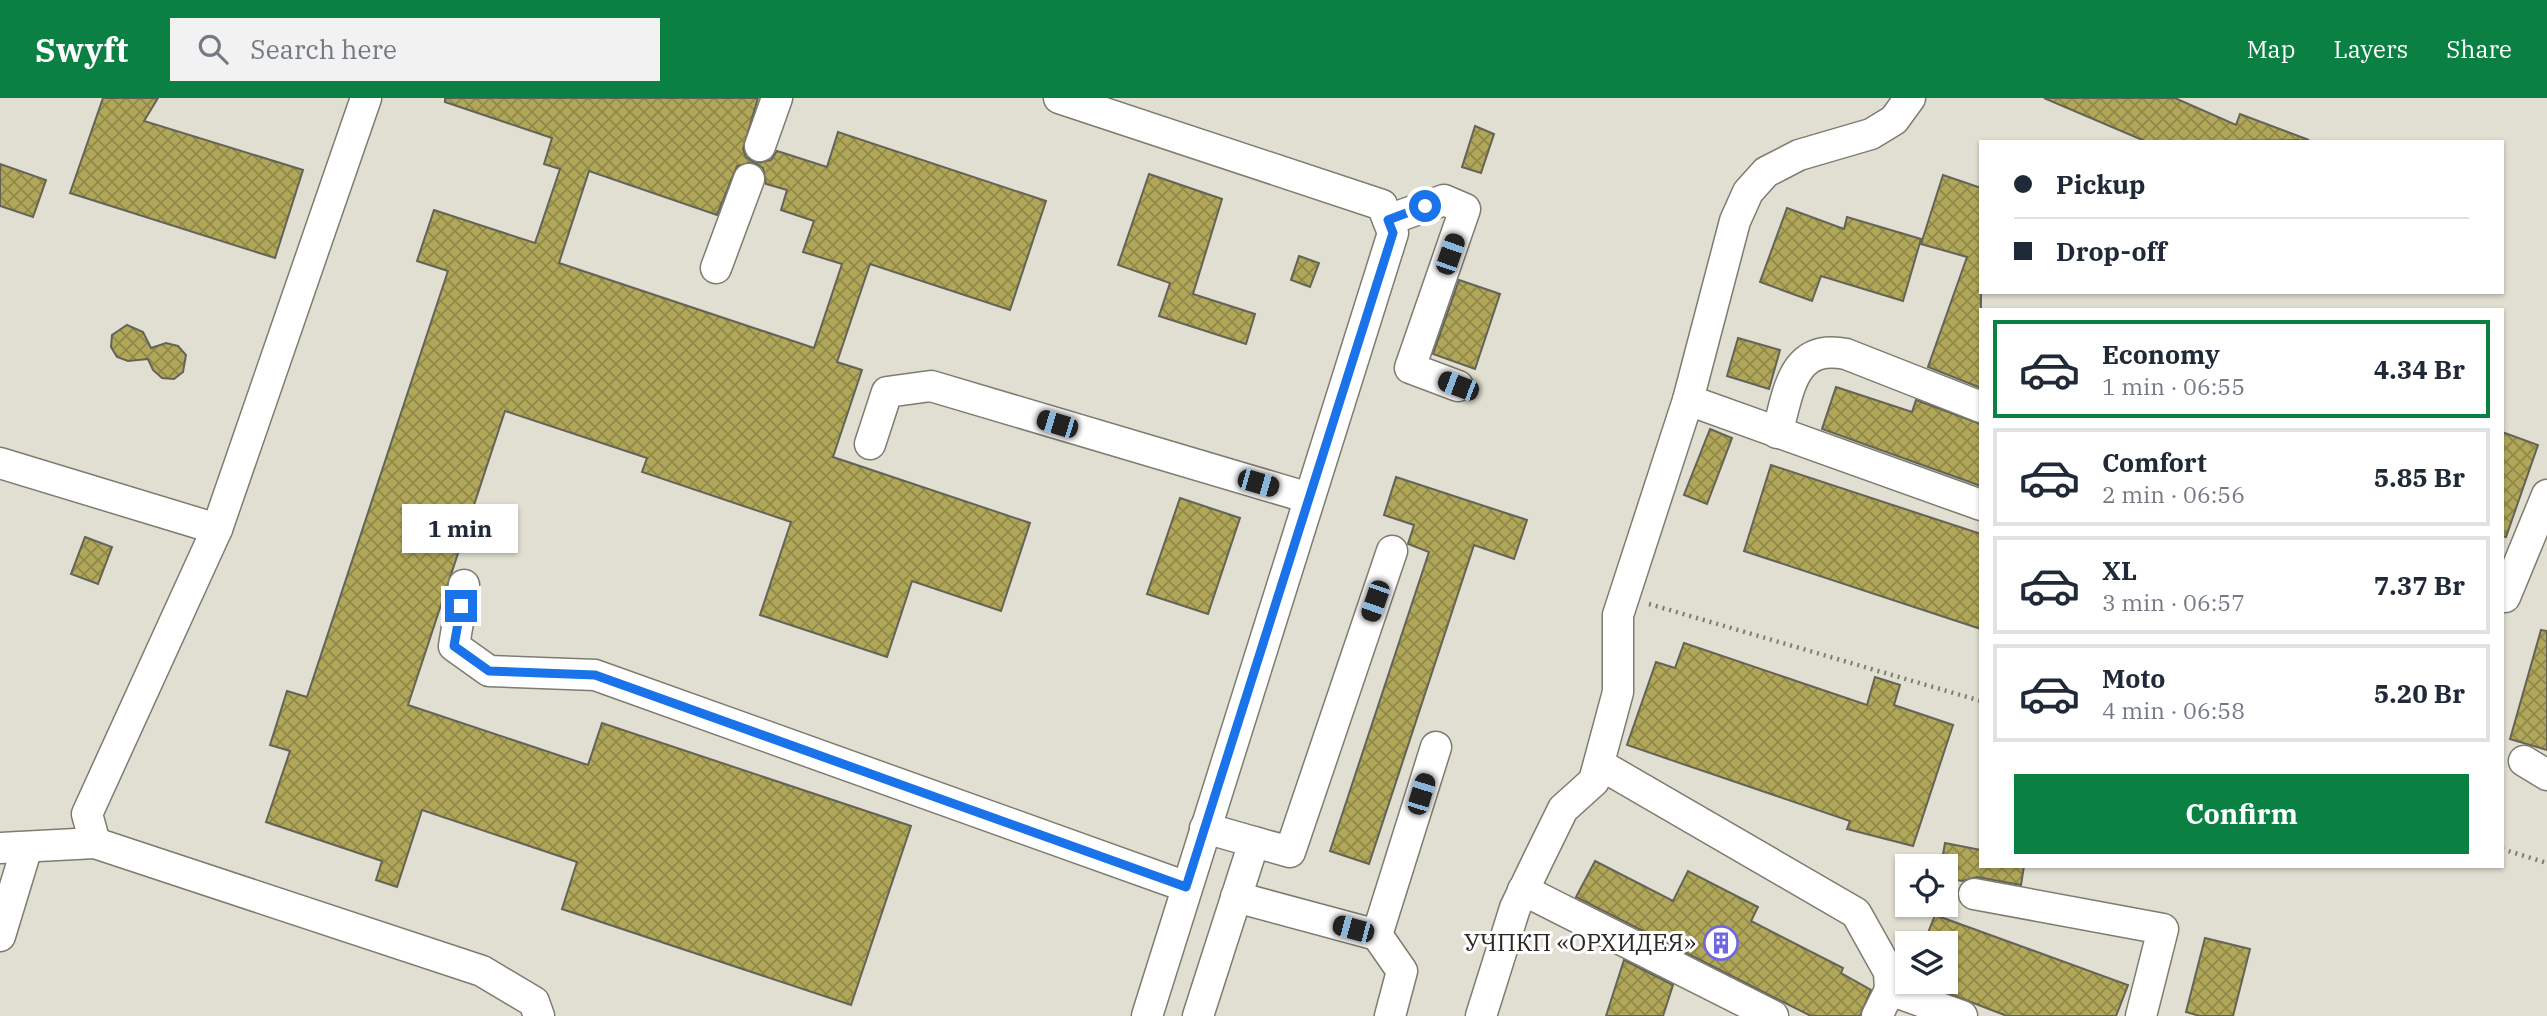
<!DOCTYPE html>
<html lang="en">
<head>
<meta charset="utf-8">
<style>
  :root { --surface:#fff; --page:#f2f2f3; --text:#1f2937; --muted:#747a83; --line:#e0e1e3; --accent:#0b8043 }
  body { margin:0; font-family:"IBM Plex Serif",serif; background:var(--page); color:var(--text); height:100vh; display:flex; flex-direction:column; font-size:26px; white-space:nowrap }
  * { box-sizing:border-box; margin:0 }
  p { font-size:23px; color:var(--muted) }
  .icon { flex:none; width:38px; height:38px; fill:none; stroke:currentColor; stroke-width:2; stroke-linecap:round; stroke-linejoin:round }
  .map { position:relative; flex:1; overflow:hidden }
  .details { position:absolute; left:1979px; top:210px; width:525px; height:560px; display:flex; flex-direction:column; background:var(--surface); border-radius:0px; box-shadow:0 2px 5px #0004 }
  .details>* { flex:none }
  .guide { position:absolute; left:1979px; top:42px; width:525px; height:154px; border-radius:0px; box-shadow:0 2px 5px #0004; display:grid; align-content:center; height:154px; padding:0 35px; background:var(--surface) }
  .tools { position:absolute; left:1895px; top:756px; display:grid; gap:14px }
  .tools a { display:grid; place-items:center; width:63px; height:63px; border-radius:0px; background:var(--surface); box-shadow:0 2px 5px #0004; font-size:35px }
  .end { position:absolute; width:32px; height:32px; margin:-16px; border:9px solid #1a73e8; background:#fff; box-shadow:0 0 0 4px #fff }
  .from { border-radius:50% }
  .bubble { position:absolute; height:49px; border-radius:0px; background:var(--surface); box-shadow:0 2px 5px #0004; font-size:23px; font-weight:700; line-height:49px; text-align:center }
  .car { position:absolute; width:21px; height:42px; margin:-21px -10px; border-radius:9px; box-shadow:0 0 5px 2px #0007; background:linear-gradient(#222 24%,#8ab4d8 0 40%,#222 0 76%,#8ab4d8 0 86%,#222 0) }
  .guide b { display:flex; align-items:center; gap:24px; height:66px; font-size:26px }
  .guide b+b { border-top:2px solid var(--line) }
  .guide i { width:18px; height:18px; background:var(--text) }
  ul { padding:12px 0 0; list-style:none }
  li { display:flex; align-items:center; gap:21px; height:98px; margin:0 14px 10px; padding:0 21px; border:4px solid var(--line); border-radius:0px }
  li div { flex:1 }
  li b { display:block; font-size:26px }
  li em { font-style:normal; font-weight:700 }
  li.active { border-color:var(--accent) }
  li>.icon { width:63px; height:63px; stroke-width:1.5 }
  .primary-button { display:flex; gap:14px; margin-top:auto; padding:14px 35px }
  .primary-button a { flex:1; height:80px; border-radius:0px; background:var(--accent); color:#fff; font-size:28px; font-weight:700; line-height:80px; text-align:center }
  header { display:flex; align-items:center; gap:42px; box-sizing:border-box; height:98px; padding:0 35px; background:var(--accent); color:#fff }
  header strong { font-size:33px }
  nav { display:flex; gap:38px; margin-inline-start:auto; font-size:24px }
  .search { width:490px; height:63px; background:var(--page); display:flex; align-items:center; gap:18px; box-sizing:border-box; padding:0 24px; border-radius:0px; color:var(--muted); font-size:26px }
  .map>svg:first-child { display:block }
  .building { fill:url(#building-cross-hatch); stroke:#646357; stroke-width:2 }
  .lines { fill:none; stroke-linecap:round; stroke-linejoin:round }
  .minor-casing { stroke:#7d7c70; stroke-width:33 }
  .path { stroke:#7e7d74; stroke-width:4.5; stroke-dasharray:2 5; stroke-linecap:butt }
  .minor { stroke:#fff; stroke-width:30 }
  .route { stroke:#1a73e8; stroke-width:9 }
  .labels { text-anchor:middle; stroke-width:6; stroke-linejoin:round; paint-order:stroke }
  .poi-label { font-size:24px; fill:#292823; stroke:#fff; text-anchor:end }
</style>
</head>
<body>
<header>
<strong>Swyft</strong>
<div class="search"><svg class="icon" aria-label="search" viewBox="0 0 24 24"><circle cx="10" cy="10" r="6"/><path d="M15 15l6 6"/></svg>Search here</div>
<nav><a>Map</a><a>Layers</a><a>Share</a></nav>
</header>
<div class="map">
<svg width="2547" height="918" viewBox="0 0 2547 918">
  <defs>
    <pattern id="building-cross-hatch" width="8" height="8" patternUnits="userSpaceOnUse" patternTransform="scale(1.75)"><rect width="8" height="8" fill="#b1a759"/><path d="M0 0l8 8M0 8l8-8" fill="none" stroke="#908849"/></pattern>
  </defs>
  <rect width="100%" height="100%" fill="#e0dfd1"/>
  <g class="building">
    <path d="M103 0H158L144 23 303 72 275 160 70 95Z"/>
    <path d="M445 0H758L743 51 746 59 754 64 737 68 717 117 589 73 559 165 814 250 842 166 803 154 814 123 781 112 787 92 766 86 763 70 755 65 771 62 777 53 827 69 838 34 1046 103 1010 212 870 166 837 264 862 272 833 359 1030 425 1001 513 912 483 887 559 760 517 791 424 642 374 647 360 505 313 408 607 588 667 602 625 911 728 851 907 562 811 577 764 422 712 397 789 376 782 382 763 266 724 290 653 270 647 287 593 307 599 448 173 417 163 434 112 535 145 560 71 544 66 552 40 445 4Z"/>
    <path d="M2044 0H2175L2236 27 2240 16 2309 42 2147 44Z"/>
    <path d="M1475 28 1494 36 1481 75 1462 69Z"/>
    <path d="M0 66 46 82 33 119 0 108Z"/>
    <path d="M1149 76 1222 101 1193 196 1255 216 1246 246 1159 218 1170 185 1118 167Z"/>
    <path d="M1943 77 1981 90V290L1928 269 1967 159 1921 146Z"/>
    <path d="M1787 110 1844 131 1847 119 1921 141 1903 203 1821 178 1812 203 1760 184Z"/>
    <path d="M1299 158 1319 165 1310 189 1291 182Z"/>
    <path d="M1459 182 1500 196 1475 271 1433 256Z"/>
    <path d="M127 227 143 234 151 250 166 245 178 248 186 257 183 274 174 281 162 280 153 272 148 261 128 263 117 259 111 249 112 237Z"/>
    <path d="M1738 240 1780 252 1769 291 1727 278Z"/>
    <path d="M1836 289 1912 314 1916 302 1981 326V388L1822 331Z"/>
    <path d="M1710 331 1732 340 1707 406 1684 397Z"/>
    <path d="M2502 334 2538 347 2506 439 2502 438Z"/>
    <path d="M1771 367 1981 436V531L1744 453Z"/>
    <path d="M1396 379 1527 422 1514 461 1474 447 1369 766 1330 753 1429 454 1408 446 1414 427 1384 417Z"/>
    <path d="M1180 400 1240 420 1208 516 1147 496Z"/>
    <path d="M85 439 112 449 98 486 71 476Z"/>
    <path d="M2541 532 2547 533V652L2510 641Z"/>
    <path d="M1684 545 1867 607 1875 579 1900 587 1894 607 1953 627 1913 748 1847 731 1850 723 1627 647 1656 564 1675 570Z"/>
    <path d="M1945 745 1981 752V768H2024L2021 787 1977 779 1962 783 1946 780V768H1941Z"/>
    <path d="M1595 763 1673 803 1688 773 1758 809 1751 823 1843 870 1841 875 1871 892 1860 918H1811L1576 799Z"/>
    <path d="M1935 817 2128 887 2116 918H2007L1919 884H1946V845H1924Z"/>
    <path d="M2205 840 2250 851 2233 918H2200L2186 914Z"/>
    <path d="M1624 862 1673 887 1663 918H1606Z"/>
  </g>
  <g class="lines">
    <g class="minor-casing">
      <g id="minor">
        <path d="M1059 0 1382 107 1393 135 1147 918"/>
        <path d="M760 48 777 0"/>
        <path d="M1388 122 1444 102 1465 111 1410 270 1458 288"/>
        <path d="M716 170 749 81"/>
        <path d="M1688 302 1981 407"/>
        <path d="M1777 335C1789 295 1791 245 1846 256L1981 309"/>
        <path d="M870 346 887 294 931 288 1309 400"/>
        <path d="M0 365 217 431"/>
        <path d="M464 487 454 548 489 573 595 577 1187 789"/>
        <path d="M2502 499H2505L2547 397"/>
        <path d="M2524 663 2547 677"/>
        <path d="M1599 666 1856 815 1889 874 1890 892 1962 918"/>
        <path d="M1254 744 1290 754 1392 453"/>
        <path d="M95 745 87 716 217 431 366 0"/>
        <path d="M0 750 95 745 482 873 534 904 539 918"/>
        <path d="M1523 792 1773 918"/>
        <path d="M1974 796 2163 831 2141 918"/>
        <path d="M1236 799 1377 837 1436 649"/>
        <path d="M1377 837 1402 873 1390 918"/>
        <path d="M0 838 27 749"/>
        <path d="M1198 918 1254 744 1205 730"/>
        <path d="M1481 918 1515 810 1538 762 1563 711 1594 683 1618 594V517L1688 302 1735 123 1748 94 1766 74 1799 57 1871 36 1894 22 1910 0"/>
        <path d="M1877 918 1890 892"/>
      </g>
    </g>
    <g class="path">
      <path d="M1649 506 1981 603"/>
      <path d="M2502 751 2547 765"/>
    </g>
    <use href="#minor" class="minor"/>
  </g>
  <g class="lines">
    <path class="route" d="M461 508 454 548 489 573 595 577 1186 789 1393 135 1388 122 1425 108"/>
  </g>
  <defs>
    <g id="building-ring" transform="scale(1.75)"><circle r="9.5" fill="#fff" stroke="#6f67e1" stroke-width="1.5"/><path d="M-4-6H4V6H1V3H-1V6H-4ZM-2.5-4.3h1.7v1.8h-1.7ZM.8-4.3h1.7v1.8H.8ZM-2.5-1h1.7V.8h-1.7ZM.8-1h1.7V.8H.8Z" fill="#6f67e1"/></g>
  </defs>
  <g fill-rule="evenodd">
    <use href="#building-ring" x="1721" y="845"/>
  </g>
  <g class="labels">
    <g class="poi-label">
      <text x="1696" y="853">УЧПКП «ОРХИДЕЯ»</text>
    </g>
  </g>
</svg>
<div class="tools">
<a><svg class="icon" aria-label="locate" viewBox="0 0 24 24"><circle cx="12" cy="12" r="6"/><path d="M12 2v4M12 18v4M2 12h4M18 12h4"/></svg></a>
<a><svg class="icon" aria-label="layers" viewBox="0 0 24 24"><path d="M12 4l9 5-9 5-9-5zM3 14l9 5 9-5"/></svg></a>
</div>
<i class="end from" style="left:1425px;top:108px"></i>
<i class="end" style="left:461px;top:508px"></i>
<div class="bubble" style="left:402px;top:406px;width:116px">1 min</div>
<i class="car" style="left:1450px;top:156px;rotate:19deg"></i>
<i class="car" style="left:1458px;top:288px;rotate:291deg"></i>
<i class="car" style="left:1057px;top:326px;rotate:287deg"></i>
<i class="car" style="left:1258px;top:385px;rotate:106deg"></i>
<i class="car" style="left:1375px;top:503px;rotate:199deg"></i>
<i class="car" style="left:1421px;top:696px;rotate:17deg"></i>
<i class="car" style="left:1353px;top:831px;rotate:285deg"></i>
<div class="guide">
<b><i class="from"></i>Pickup</b>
<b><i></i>Drop-off</b>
</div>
<section class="details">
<ul>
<li class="active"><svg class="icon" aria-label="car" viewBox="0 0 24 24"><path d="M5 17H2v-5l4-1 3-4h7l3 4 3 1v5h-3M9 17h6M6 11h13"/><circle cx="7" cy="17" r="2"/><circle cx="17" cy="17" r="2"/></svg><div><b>Economy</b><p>1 min · 06:55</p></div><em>4.34 Br</em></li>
<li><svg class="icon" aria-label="car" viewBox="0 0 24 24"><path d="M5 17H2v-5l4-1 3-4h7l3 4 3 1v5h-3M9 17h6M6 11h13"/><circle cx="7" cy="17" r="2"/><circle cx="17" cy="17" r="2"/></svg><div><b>Comfort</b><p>2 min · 06:56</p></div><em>5.85 Br</em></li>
<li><svg class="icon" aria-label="car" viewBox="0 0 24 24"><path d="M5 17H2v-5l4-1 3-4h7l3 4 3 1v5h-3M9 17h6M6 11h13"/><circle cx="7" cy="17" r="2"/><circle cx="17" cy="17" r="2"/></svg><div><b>XL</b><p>3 min · 06:57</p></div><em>7.37 Br</em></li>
<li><svg class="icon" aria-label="car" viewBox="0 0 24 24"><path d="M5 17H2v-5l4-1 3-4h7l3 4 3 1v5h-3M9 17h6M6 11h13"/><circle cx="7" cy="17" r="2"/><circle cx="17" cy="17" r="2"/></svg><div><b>Moto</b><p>4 min · 06:58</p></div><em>5.20 Br</em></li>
</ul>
<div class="primary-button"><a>Confirm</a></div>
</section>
</div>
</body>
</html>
